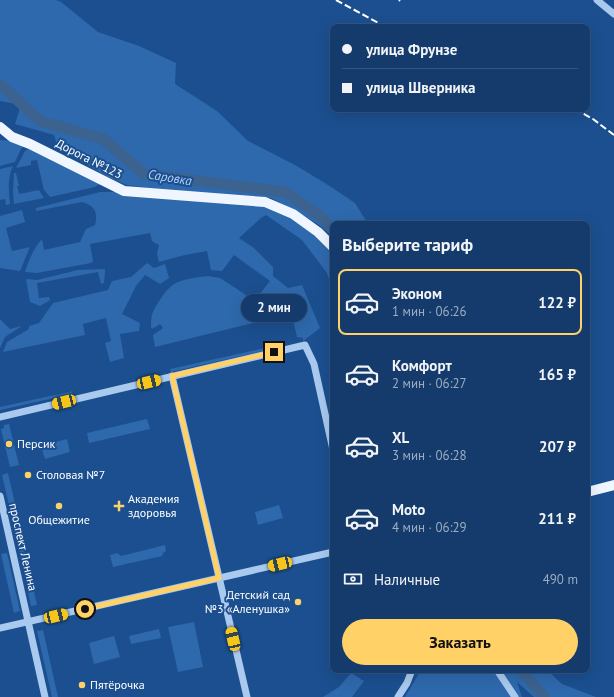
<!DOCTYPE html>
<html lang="ru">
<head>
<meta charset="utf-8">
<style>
  :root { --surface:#143b6b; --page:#214673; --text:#f1f3f6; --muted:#9dadc1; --line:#33557e; --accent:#ffd166 }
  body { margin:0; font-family:"PT Sans",sans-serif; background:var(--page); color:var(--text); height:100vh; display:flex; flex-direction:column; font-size:15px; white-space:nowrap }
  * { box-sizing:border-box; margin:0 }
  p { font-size:13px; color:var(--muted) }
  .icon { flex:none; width:22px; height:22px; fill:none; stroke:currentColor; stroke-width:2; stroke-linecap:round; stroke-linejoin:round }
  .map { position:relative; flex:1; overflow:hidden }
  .sheet { position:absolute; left:330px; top:221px; width:260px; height:452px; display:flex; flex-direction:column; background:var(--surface); border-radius:8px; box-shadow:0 4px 16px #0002,0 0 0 1px var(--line) }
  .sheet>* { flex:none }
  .hud { position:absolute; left:330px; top:24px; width:260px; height:88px; border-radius:8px; box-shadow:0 4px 16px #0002,0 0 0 1px var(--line); display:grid; align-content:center; height:88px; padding:0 12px; background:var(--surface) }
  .end { position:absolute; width:18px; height:18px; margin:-9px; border:5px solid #ffd166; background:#111; box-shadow:0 0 0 2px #111 }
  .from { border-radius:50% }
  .bubble { position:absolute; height:28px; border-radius:14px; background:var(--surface); box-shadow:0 4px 16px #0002,0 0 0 1px var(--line); font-size:13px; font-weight:600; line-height:28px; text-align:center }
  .car { position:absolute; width:12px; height:24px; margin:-12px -6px; border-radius:5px; box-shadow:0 0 3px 1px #0007; background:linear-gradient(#f5c518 24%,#345 0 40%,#f5c518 0 76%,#345 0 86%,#f5c518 0) }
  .hud b { display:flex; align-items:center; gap:14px; height:38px; font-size:15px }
  .hud b+b { border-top:1px solid var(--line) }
  .hud i { width:10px; height:10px; background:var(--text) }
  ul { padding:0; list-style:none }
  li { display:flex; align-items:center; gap:12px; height:66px; margin:0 8px 6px; padding:0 4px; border:2px solid transparent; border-radius:8px }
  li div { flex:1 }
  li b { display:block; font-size:15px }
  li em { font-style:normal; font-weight:600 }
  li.active { border-color:var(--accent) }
  li>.icon { width:36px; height:36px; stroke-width:1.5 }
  h2 { padding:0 12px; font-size:18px; line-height:48px }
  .pay { display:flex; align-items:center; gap:10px; height:44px; padding:0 12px; font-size:15px }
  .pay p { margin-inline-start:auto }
  .primary-button { display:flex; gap:8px; margin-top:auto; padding:8px 12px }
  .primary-button a { flex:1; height:46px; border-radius:24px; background:var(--accent); color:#111; font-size:16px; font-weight:600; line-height:46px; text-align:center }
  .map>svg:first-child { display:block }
  .green { fill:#2e69ad }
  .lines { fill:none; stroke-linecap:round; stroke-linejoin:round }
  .river { stroke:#3c6290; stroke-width:11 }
  .minor { stroke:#a9c9ee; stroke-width:7 }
  .major { stroke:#f0f6ff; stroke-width:10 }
  .rail { stroke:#fff; stroke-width:2; stroke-dasharray:7 3; stroke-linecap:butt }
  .route { stroke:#ffd166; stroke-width:5 }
  .poi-dot { fill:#ffd166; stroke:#1b4f8f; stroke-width:1.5 }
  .labels { text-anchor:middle; stroke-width:4; stroke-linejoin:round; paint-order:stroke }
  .street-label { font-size:12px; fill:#fff; stroke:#1b4f8f }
  .poi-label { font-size:12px; fill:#fff; stroke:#1b4f8f; text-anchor:start }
  .water-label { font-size:13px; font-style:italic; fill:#b5d3f5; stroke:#1b4f8f }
</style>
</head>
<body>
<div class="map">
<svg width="614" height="697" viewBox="0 0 614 697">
  <rect width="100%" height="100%" fill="#1b4f8f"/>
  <g class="green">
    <path d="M0 0H56L61 2 98 32 139 46 176 63 175 84 217 111 248 141 295 165 325 183 355 203 368 224H333V237L319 225 303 215 271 198 163 190 127 185 108 177 58 148 54 135 15 124 21 105 0 101Z"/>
    <path d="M0 140 16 141 25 145 21 149 15 162 0 166Z"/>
    <path d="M32 147 102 183 95 187 50 197 44 190 37 160 31 161V165L16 168 25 151Z"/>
    <path d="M13 166C7 178 9 192 10 204L6 205 5 199 0 200V169Z"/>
    <path d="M14 173H16L19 186H17L19 194 39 190 44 198 14 204 13 193Z"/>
    <path d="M100 192H117L263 205 286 215 315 236 330 252 333 257V291L327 273 302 240 266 215 261 218 239 238 254 248 273 267V276L288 288 302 285 320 328 303 341V338L297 337 288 298 282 297 266 302 259 295 270 281 234 255 222 271 211 270 207 251 185 255 159 262 157 254 159 245 152 241 150 233 90 244 93 261 91 263 37 273 25 272C29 260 33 249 42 239L44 250 80 242 86 229 95 225C98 212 95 206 82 202L36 211V208Z"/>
    <path d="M22 210 25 222 6 228 12 251 30 247 20 271 0 268V216Z"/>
    <path d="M147 263 154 268 165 264 169 278 160 284 145 275 136 286 122 314 140 323 139 331 120 334 124 358 110 362 105 343 111 341 106 318 83 324 85 335 3 352 7 342 29 329V326L39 323 53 303 108 290 112 281 131 277Z"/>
    <path d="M105 269V273L104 283 101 284 98 272 37 283 39 298 49 297 50 300 40 306 30 302 26 279 37 280 78 270Z"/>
    <path d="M208 276 220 278 243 293 253 301 262 310 264 318 261 321 155 347 153 335 163 328 160 324 152 329 151 328C151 324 151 319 152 315 155 306 166 289 174 284 183 279 198 277 208 276Z"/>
    <path d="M0 319 10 329 22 326 5 337 0 348Z"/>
    <path d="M270 347 271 349 171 372 170 369Z"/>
    <path d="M73 391 72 394 0 410V407Z"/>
    <path d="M147 419 150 429 89 443 87 433Z"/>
    <path d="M9 424 19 465 10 467 1 429 4 428V425Z"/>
    <path d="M67 439 70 452 45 459 41 446Z"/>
    <path d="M8 473 17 512 11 514 2 475Z"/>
    <path d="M279 505 283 518 258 525 255 512Z"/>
    <path d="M17 515 37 605 31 606 12 517Z"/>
    <path d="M165 545 166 551 163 553 162 556 113 567 110 555 117 553 121 556Z"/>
    <path d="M7 553 20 611 14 613 1 554Z"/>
    <path d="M194 622 203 667 178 672 168 627Z"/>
    <path d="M159 629 161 638 131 644 129 636Z"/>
    <path d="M43 630 58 697H52L37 631Z"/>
    <path d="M114 636 120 657 94 664 89 643Z"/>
    <path d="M421 670H547L562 684 596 697H534L517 682 522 697H405Z"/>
    <path d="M351 673 364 681 352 697H323L339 687Z"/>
  </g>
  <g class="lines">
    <g class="river">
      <path d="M0 84 40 121 103 139 144 174 285 192 319 215 333 229"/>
      <path d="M521 670 544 697"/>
    </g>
    <g class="minor">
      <path d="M597 0 614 14"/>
      <path d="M172 376 247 697"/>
      <path d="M0 417 305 345 314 364 333 450"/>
      <path d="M0 496 45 697"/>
      <path d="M0 628 333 552"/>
      <path d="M497 670 515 697"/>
      <path d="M398 697 407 683 412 670"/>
    </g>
    <g class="major">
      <path d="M0 127 12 137 30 144 124 191 265 202 293 214 318 232 333 247"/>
      <path d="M587 492 614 485"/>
    </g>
    <g class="rail">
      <path d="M336 0 386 27"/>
      <path d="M399 0 400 1"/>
      <path d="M575 109 593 119 614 135"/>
    </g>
  </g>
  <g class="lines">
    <path class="route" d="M85 609 219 578 172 376 274 352"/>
  </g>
  <g class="poi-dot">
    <circle cx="9" cy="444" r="4"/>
    <circle cx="28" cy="475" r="4"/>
    <circle cx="59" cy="506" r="4"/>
    <path d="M117 500h4v4h4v4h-4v4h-4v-4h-4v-4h4z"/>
    <circle cx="298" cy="602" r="4"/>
    <circle cx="82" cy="685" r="4"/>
  </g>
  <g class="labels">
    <g class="street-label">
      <text transform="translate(89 159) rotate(27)" y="4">Дорога №123</text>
      <text transform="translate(23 547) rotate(77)" y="4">проспект Ленина</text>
    </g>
    <g class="poi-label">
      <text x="17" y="448">Персик</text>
      <text x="36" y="479">Столовая №7</text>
      <text x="128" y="503">Академия<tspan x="128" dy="14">здоровья</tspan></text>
      <text x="59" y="524" text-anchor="middle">Общежитие</text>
      <text x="290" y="599" text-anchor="end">Детский сад<tspan x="290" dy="14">№3 «Аленушка»</tspan></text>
      <text x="90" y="689">Пятёрочка</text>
    </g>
    <g class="water-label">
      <text transform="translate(170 177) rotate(9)" y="5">Саровка</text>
    </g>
  </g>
</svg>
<i class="end from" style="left:85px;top:609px"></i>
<i class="end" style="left:274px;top:352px"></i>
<div class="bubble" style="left:241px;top:294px;width:66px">2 мин</div>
<i class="car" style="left:149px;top:382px;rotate:77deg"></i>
<i class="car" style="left:64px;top:402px;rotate:256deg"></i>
<i class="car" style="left:280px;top:564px;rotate:257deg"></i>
<i class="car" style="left:56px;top:616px;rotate:77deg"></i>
<i class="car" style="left:233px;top:639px;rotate:347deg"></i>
<div class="hud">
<b><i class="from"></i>улица Фрунзе</b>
<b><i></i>улица Шверника</b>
</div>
<section class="sheet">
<h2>Выберите тариф</h2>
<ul>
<li class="active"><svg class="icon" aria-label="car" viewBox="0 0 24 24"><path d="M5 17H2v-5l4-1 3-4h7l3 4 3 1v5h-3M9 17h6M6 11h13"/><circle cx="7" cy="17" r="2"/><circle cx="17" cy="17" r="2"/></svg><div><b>Эконом</b><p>1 мин · 06:26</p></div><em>122 ₽</em></li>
<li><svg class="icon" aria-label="car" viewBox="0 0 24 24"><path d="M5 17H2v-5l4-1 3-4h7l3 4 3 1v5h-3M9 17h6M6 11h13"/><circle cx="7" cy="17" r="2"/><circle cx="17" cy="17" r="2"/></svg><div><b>Комфорт</b><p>2 мин · 06:27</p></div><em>165 ₽</em></li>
<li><svg class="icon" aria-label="car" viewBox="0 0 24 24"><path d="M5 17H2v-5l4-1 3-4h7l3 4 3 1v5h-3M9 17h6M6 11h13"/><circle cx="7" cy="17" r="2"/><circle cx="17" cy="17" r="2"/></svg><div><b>XL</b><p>3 мин · 06:28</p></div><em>207 ₽</em></li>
<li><svg class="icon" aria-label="car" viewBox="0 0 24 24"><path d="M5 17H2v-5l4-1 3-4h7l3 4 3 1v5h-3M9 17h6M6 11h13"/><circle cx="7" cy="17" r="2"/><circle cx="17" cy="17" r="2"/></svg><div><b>Moto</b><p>4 мин · 06:29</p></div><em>211 ₽</em></li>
</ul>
<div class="pay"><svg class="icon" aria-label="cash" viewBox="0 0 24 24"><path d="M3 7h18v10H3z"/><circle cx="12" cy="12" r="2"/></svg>Наличные<p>490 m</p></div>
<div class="primary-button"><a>Заказать</a></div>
</section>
</div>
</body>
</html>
